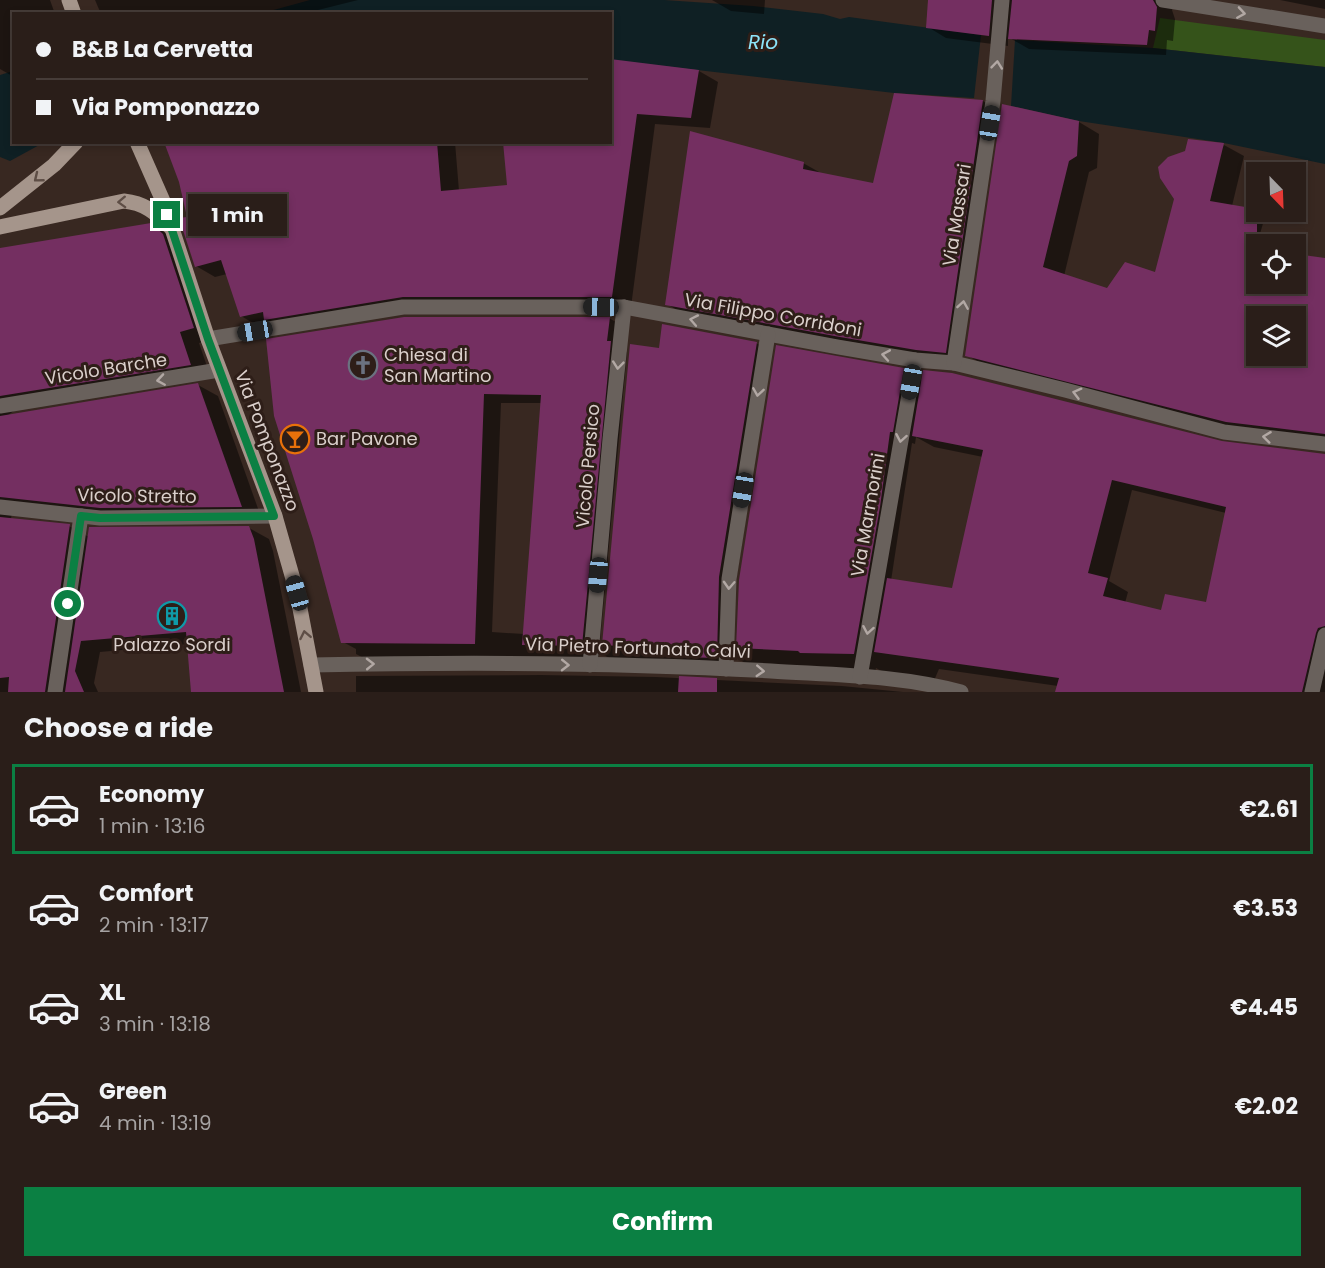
<!DOCTYPE html>
<html lang="en">
<head>
<meta charset="utf-8">
<style>
  :root { --surface:#2a1e19; --page:#362b26; --text:#f1f3f6; --muted:#a5a2a2; --line:#463c38; --accent:#0b8043 }
  body { margin:0; font-family:Poppins,sans-serif; background:var(--page); color:var(--text); height:100vh; display:flex; flex-direction:column; font-size:22px; white-space:nowrap }
  * { box-sizing:border-box; margin:0 }
  p { font-size:20px; color:var(--muted) }
  .icon { flex:none; width:33px; height:33px; fill:none; stroke:currentColor; stroke-width:2; stroke-linecap:round; stroke-linejoin:round }
  .map { position:relative; height:692px; overflow:hidden }
  .details { display:flex; flex-direction:column; background:var(--surface); flex:1 }
  .details>* { flex:none }
  .guide { position:absolute; left:12px; top:12px; width:600px; height:132px; border-radius:0px; box-shadow:0 3px 9px #0003,0 0 0 2px var(--line); display:grid; align-content:center; height:132px; padding:0 24px; background:var(--surface) }
  .needle { width:39px; rotate:157deg }
  .buttons { position:absolute; left:1246px; top:162px; display:grid; gap:12px }
  .buttons a { display:grid; place-items:center; width:60px; height:60px; border-radius:0px; background:var(--surface); box-shadow:0 3px 9px #0003,0 0 0 2px var(--line); font-size:30px }
  .end { position:absolute; width:27px; height:27px; margin:-14px; border:8px solid #0b8043; background:#fff; box-shadow:0 0 0 3px #fff }
  .from { border-radius:50% }
  .bubble { position:absolute; height:42px; border-radius:0px; background:var(--surface); box-shadow:0 3px 9px #0003,0 0 0 2px var(--line); font-size:20px; font-weight:700; line-height:42px; text-align:center }
  .car { position:absolute; width:18px; height:36px; margin:-18px -9px; border-radius:8px; box-shadow:0 0 4px 2px #0007; background:linear-gradient(#222 24%,#8ab4d8 0 40%,#222 0 76%,#8ab4d8 0 86%,#222 0) }
  .guide b { display:flex; align-items:center; gap:21px; height:57px; font-size:22px }
  .guide b+b { border-top:2px solid var(--line) }
  .guide i { width:15px; height:15px; background:var(--text) }
  ul { padding:0; list-style:none }
  li { display:flex; align-items:center; gap:18px; height:90px; margin:0 12px 9px; padding:0 12px; border:3px solid transparent; border-radius:0px }
  li div { flex:1 }
  li b { display:block; font-size:22px }
  li em { font-style:normal; font-weight:700 }
  li.active { border-color:var(--accent) }
  li>.icon { width:54px; height:54px; stroke-width:1.5 }
  h2 { padding:0 24px; font-size:27px; line-height:72px }
  .button { display:flex; gap:12px; margin-top:auto; padding:12px 24px }
  .button a { flex:1; height:69px; border-radius:0px; background:var(--accent); color:#fff; font-size:24px; font-weight:700; line-height:69px; text-align:center }
  .map>svg:first-child { display:block }
  .green { fill:#35531a }
  .water { fill:#0f2024 }
  .shadow { fill:#0007; fill-rule:evenodd }
  .building { fill:#742f61; fill-rule:evenodd }
  .lines { fill:none; stroke-linecap:round; stroke-linejoin:round }
  .minor { stroke:#69615c; stroke-width:15 }
  .major { stroke:#a5958b; stroke-width:15 }
  .oneway { stroke:#b2a8a4 }
  .oneway2 { stroke:#5e4e46 }
  .route { stroke:#0b8043; stroke-width:8 }
  .labels { text-anchor:middle; stroke-width:6; stroke-linejoin:round; paint-order:stroke }
  .street-label { font-size:18px; fill:#dacfcb; stroke:#2e1e18 }
  .poi-label { font-size:18px; fill:#dacfcb; stroke:#2e1e18; text-anchor:start }
  .water-label { font-size:20px; font-style:italic; fill:#8ce3f8; stroke:#2e1e18 }
</style>
</head>
<body>
<div class="map">
<svg width="1325" height="692" viewBox="0 0 1325 692">
  <rect width="100%" height="100%" fill="#382821"/>
  <path class="green" d="M1160 18 1325 40V67L1153 48Z"/>
  <g class="water">
    <path d="M310 0H664L753 6 823 14 840 19 849 17 981 35 974 98 894 93 611 60 610 14H259Z"/>
    <path d="M1015 40 1153 48 1325 67V164L1224 143 1079 121 1011 106Z"/>
    <path d="M13 71 14 142 43 143 10 161 0 157V75Z"/>
  </g>
  <g class="shadow">
    <path d="M0 0H50L55 14H14V77L0 69Z"/>
    <path d="M95 0H358L302 14H101Z"/>
    <path d="M712 0H765L764 14 731 11Z"/>
    <path d="M930 0H1177L1172 10 1175 19 1173 41 1167 40 1166 55 1029 49 1008 37V46L946 38 928 27Z"/>
    <path d="M1280 0H1325V9Z"/>
    <path d="M610 62 699 71 718 82 710 128 655 124 631 307H423L260 327 241 316 227 274 215 277 196 266 181 182 165 142H455L459 191 508 186 610 142Z"/>
    <path d="M895 94 983 101 998 110 961 361 682 313 667 304 803 163 819 172 818 174 874 185Z"/>
    <path d="M1079 122 1099 134 1097 168 1089 172 1064 276 1108 290 1156 274 1224 145 1244 156 1232 206 1244 208 1264 220 1257 244V284H1296V255L1325 259V443L1248 433 987 367 967 355ZM1257 316H1296V356H1257Z"/>
    <path d="M152 225 172 237 213 339 199 343 210 375 19 407 7 416 198 385 218 396 261 517 12 512 11 519 69 526 89 537 249 528 269 539 273 551 301 692H192L189 644 100 652 94 683 98 692H0V250Z"/>
    <path d="M609 318 626 328 623 350 627 352 598 663H373L356 654V649L343 642 268 341ZM501 403H542L524 634 492 632Z"/>
    <path d="M756 343 772 352 735 587 732 667 618 663 602 654 631 346 660 350Z"/>
    <path d="M903 369 923 381 1222 443 1325 455V692H1057L1058 686 939 669 933 683 894 678 876 668 874 678 760 671 738 659 740 580ZM916 437 934 447 983 457 953 589 891 581 912 443 915 444ZM1132 490 1226 513 1207 604 1162 612 1125 603 1128 592 1109 581Z"/>
    <path d="M541 675 656 677 842 686 903 692H356V676Z"/>
  </g>
  <g class="building">
    <path d="M928 0H992L989 36 926 28Z"/>
    <path d="M1012 0H1153L1157 7 1155 31 1149 30 1147 45 1008 39Z"/>
    <path d="M610 59 699 70 691 118 637 114 612 297H403L264 320 263 312 240 317 221 260 195 267 179 218 187 217 179 182 164 142H437L441 191 507 185 503 142H610Z"/>
    <path d="M894 93 983 100 946 353 916 350 840 337 665 305 690 131 804 162 803 169 873 183Z"/>
    <path d="M1002 104 1079 121 1077 156 1069 161 1043 267 1107 288 1125 262 1155 272 1174 199 1160 178 1158 167 1168 157 1185 151 1188 139 1224 143 1210 201 1257 209V284H1296V254L1325 258V434L1226 422 965 356ZM1257 316H1296V356H1257Z"/>
    <path d="M151 223 163 234 194 328 180 332 191 365 0 396V248Z"/>
    <path d="M404 317H610L607 341H611L582 646 522 645 541 395 484 394 475 644 341 643 313 539 274 416 266 339Z"/>
    <path d="M662 324 757 342 719 577 717 658 680 657 681 650 602 645 630 344 659 348Z"/>
    <path d="M776 345 904 368 893 432H890L880 507 854 654 800 653 798 651 736 648 739 580Z"/>
    <path d="M923 370 952 373 1222 441 1325 454V626L1318 628 1316 633 1302 692H1055L1059 678 874 652 887 578 952 588 983 450 912 436ZM1112 480 1226 507 1206 602 1165 594 1161 610 1103 596 1108 578 1088 573Z"/>
    <path d="M198 383 242 507 100 508 0 497V416Z"/>
    <path d="M0 517 70 524 45 692H8L9 677 0 678Z"/>
    <path d="M249 526 254 539 284 692H191L186 632 81 641 75 671 84 692H65L89 527Z"/>
    <path d="M679 676 717 678V692H678Z"/>
  </g>
  <g class="lines">
    <g class="minor">
      <path d="M1163 0 1325 26"/>
      <path d="M208 339 403 307H624L838 347 915 360 954 363 1065 390 1224 432 1325 444"/>
      <path d="M954 363 993 101 1002 0"/>
      <path d="M0 406 219 370"/>
      <path d="M0 507 100 518 275 516"/>
      <path d="M311 665C465 662 618 662 771 671 834 675 900 675 961 692"/>
      <path d="M590 665 610 439 624 307"/>
      <path d="M726 669 729 579 768 334"/>
      <path d="M860 677 915 360"/>
      <path d="M55 692 81 516"/>
      <path d="M1312 692 1325 635"/>
    </g>
    <g class="major">
      <path d="M69 0 74 14"/>
      <path d="M137 142 163 201 208 339 275 516 297 593 316 692"/>
      <path d="M0 208 54 165 76 142"/>
      <path d="M0 227 124 201C144 203 155 212 169 226"/>
    </g>
  </g>
  <defs><path id="oneway-chevron" d="M-2-3.5L2.5 0L-2 3.5" fill="none" stroke-width="1.6" stroke-linecap="round" stroke-linejoin="round" transform="scale(1.5)"/></defs>
  <g class="oneway">
    <use href="#oneway-chevron" transform="translate(1241 13) rotate(9)"/>
    <use href="#oneway-chevron" transform="translate(997 65) rotate(-84)"/>
    <use href="#oneway-chevron" transform="translate(963 305) rotate(-81)"/>
    <use href="#oneway-chevron" transform="translate(694 320) rotate(-169)"/>
    <use href="#oneway-chevron" transform="translate(886 355) rotate(-170)"/>
    <use href="#oneway-chevron" transform="translate(618 365) rotate(96)"/>
    <use href="#oneway-chevron" transform="translate(161 380) rotate(171)"/>
    <use href="#oneway-chevron" transform="translate(758 392) rotate(99)"/>
    <use href="#oneway-chevron" transform="translate(1077 393) rotate(-165)"/>
    <use href="#oneway-chevron" transform="translate(1267 437) rotate(-173)"/>
    <use href="#oneway-chevron" transform="translate(901 438) rotate(100)"/>
    <use href="#oneway-chevron" transform="translate(729 585) rotate(93)"/>
    <use href="#oneway-chevron" transform="translate(868 630) rotate(100)"/>
    <use href="#oneway-chevron" transform="translate(370 664) rotate(-1)"/>
    <use href="#oneway-chevron" transform="translate(565 665) rotate(1)"/>
    <use href="#oneway-chevron" transform="translate(760 671) rotate(3)"/>
  </g>
  <g class="oneway2">
    <use href="#oneway-chevron" transform="translate(38 178) rotate(141)"/>
    <use href="#oneway-chevron" transform="translate(122 202) rotate(178)"/>
    <use href="#oneway-chevron" transform="translate(305 635) rotate(-101)"/>
  </g>
  <g class="lines">
    <path class="route" d="M68 604 81 516 100 518 274 516 208 339 167 215"/>
  </g>
  <defs>
    <g id="church-ring" transform="scale(1.5)"><circle r="9.5" fill="#2e1e18" stroke="#6b7280" stroke-width="1.5"/><path d="M-1.2-6h2.4v3.5h3.3v2.4h-3.3V6h-2.4V-.1h-3.3v-2.4h3.3Z" fill="#6b7280"/></g>
    <g id="bar-ring" transform="scale(1.5)"><circle r="9.5" fill="#2e1e18" stroke="#e8710a" stroke-width="1.5"/><path d="M-6-5H6L.8 .8V4.5H3.5V6h-7V4.5H-.8V.8Z" fill="#e8710a"/></g>
    <g id="building-ring" transform="scale(1.5)"><circle r="9.5" fill="#2e1e18" stroke="#0f9aa8" stroke-width="1.5"/><path d="M-4-6H4V6H1V3H-1V6H-4ZM-2.5-4.3h1.7v1.8h-1.7ZM.8-4.3h1.7v1.8H.8ZM-2.5-1h1.7V.8h-1.7ZM.8-1h1.7V.8H.8Z" fill="#0f9aa8"/></g>
  </defs>
  <g fill-rule="evenodd">
    <use href="#church-ring" x="363" y="365"/>
    <use href="#bar-ring" x="295" y="439"/>
    <use href="#building-ring" x="172" y="616"/>
  </g>
  <g class="labels">
    <g class="street-label">
      <text transform="translate(957 215) rotate(-81)" y="6">Via Massari</text>
      <text transform="translate(773 315) rotate(10)" y="6">Via Filippo Corridoni</text>
      <text transform="translate(106 369) rotate(-9)" y="6">Vicolo Barche</text>
      <text transform="translate(267 441) rotate(69)" y="6">Via Pomponazzo</text>
      <text transform="translate(588 466) rotate(-85)" y="6">Vicolo Persico</text>
      <text transform="translate(137 496) rotate(1)" y="6">Vicolo Stretto</text>
      <text transform="translate(868 515) rotate(-80)" y="6">Via Marmorini</text>
      <text transform="translate(638 648) rotate(2)" y="6">Via Pietro Fortunato Calvi</text>
    </g>
    <g class="poi-label">
      <text x="384" y="361">Chiesa di<tspan x="384" dy="21">San Martino</tspan></text>
      <text x="316" y="445">Bar Pavone</text>
      <text x="172" y="651" text-anchor="middle">Palazzo Sordi</text>
    </g>
    <g class="water-label">
      <text x="763" y="49">Rio</text>
    </g>
  </g>
</svg>
<div class="buttons">
<a><svg class="needle" viewBox="-14 -14 28 28"><path d="M0-13l5 13h-10z" fill="#e53935"/><path d="M0 13l5-13h-10z" fill="#a5a2a2"/></svg></a>
<a><svg class="icon" aria-label="locate" viewBox="0 0 24 24"><circle cx="12" cy="12" r="6"/><path d="M12 2v4M12 18v4M2 12h4M18 12h4"/></svg></a>
<a><svg class="icon" aria-label="layers" viewBox="0 0 24 24"><path d="M12 4l9 5-9 5-9-5zM3 14l9 5 9-5"/></svg></a>
</div>
<i class="end from" style="left:68px;top:604px"></i>
<i class="end" style="left:167px;top:215px"></i>
<div class="bubble" style="left:188px;top:194px;width:99px">1 min</div>
<i class="car" style="left:990px;top:123px;rotate:9deg"></i>
<i class="car" style="left:601px;top:307px;rotate:271deg"></i>
<i class="car" style="left:255px;top:331px;rotate:260deg"></i>
<i class="car" style="left:911px;top:382px;rotate:190deg"></i>
<i class="car" style="left:743px;top:490px;rotate:189deg"></i>
<i class="car" style="left:598px;top:575px;rotate:185deg"></i>
<i class="car" style="left:297px;top:593px;rotate:344deg"></i>
<div class="guide">
<b><i class="from"></i>B&amp;B La Cervetta</b>
<b><i></i>Via Pomponazzo</b>
</div>
</div>
<section class="details">
<h2>Choose a ride</h2>
<ul>
<li class="active"><svg class="icon" aria-label="car" viewBox="0 0 24 24"><path d="M5 17H2v-5l4-1 3-4h7l3 4 3 1v5h-3M9 17h6M6 11h13"/><circle cx="7" cy="17" r="2"/><circle cx="17" cy="17" r="2"/></svg><div><b>Economy</b><p>1 min · 13:16</p></div><em>€2.61</em></li>
<li><svg class="icon" aria-label="car" viewBox="0 0 24 24"><path d="M5 17H2v-5l4-1 3-4h7l3 4 3 1v5h-3M9 17h6M6 11h13"/><circle cx="7" cy="17" r="2"/><circle cx="17" cy="17" r="2"/></svg><div><b>Comfort</b><p>2 min · 13:17</p></div><em>€3.53</em></li>
<li><svg class="icon" aria-label="car" viewBox="0 0 24 24"><path d="M5 17H2v-5l4-1 3-4h7l3 4 3 1v5h-3M9 17h6M6 11h13"/><circle cx="7" cy="17" r="2"/><circle cx="17" cy="17" r="2"/></svg><div><b>XL</b><p>3 min · 13:18</p></div><em>€4.45</em></li>
<li><svg class="icon" aria-label="car" viewBox="0 0 24 24"><path d="M5 17H2v-5l4-1 3-4h7l3 4 3 1v5h-3M9 17h6M6 11h13"/><circle cx="7" cy="17" r="2"/><circle cx="17" cy="17" r="2"/></svg><div><b>Green</b><p>4 min · 13:19</p></div><em>€2.02</em></li>
</ul>
<div class="button"><a>Confirm</a></div>
</section>
</body>
</html>
